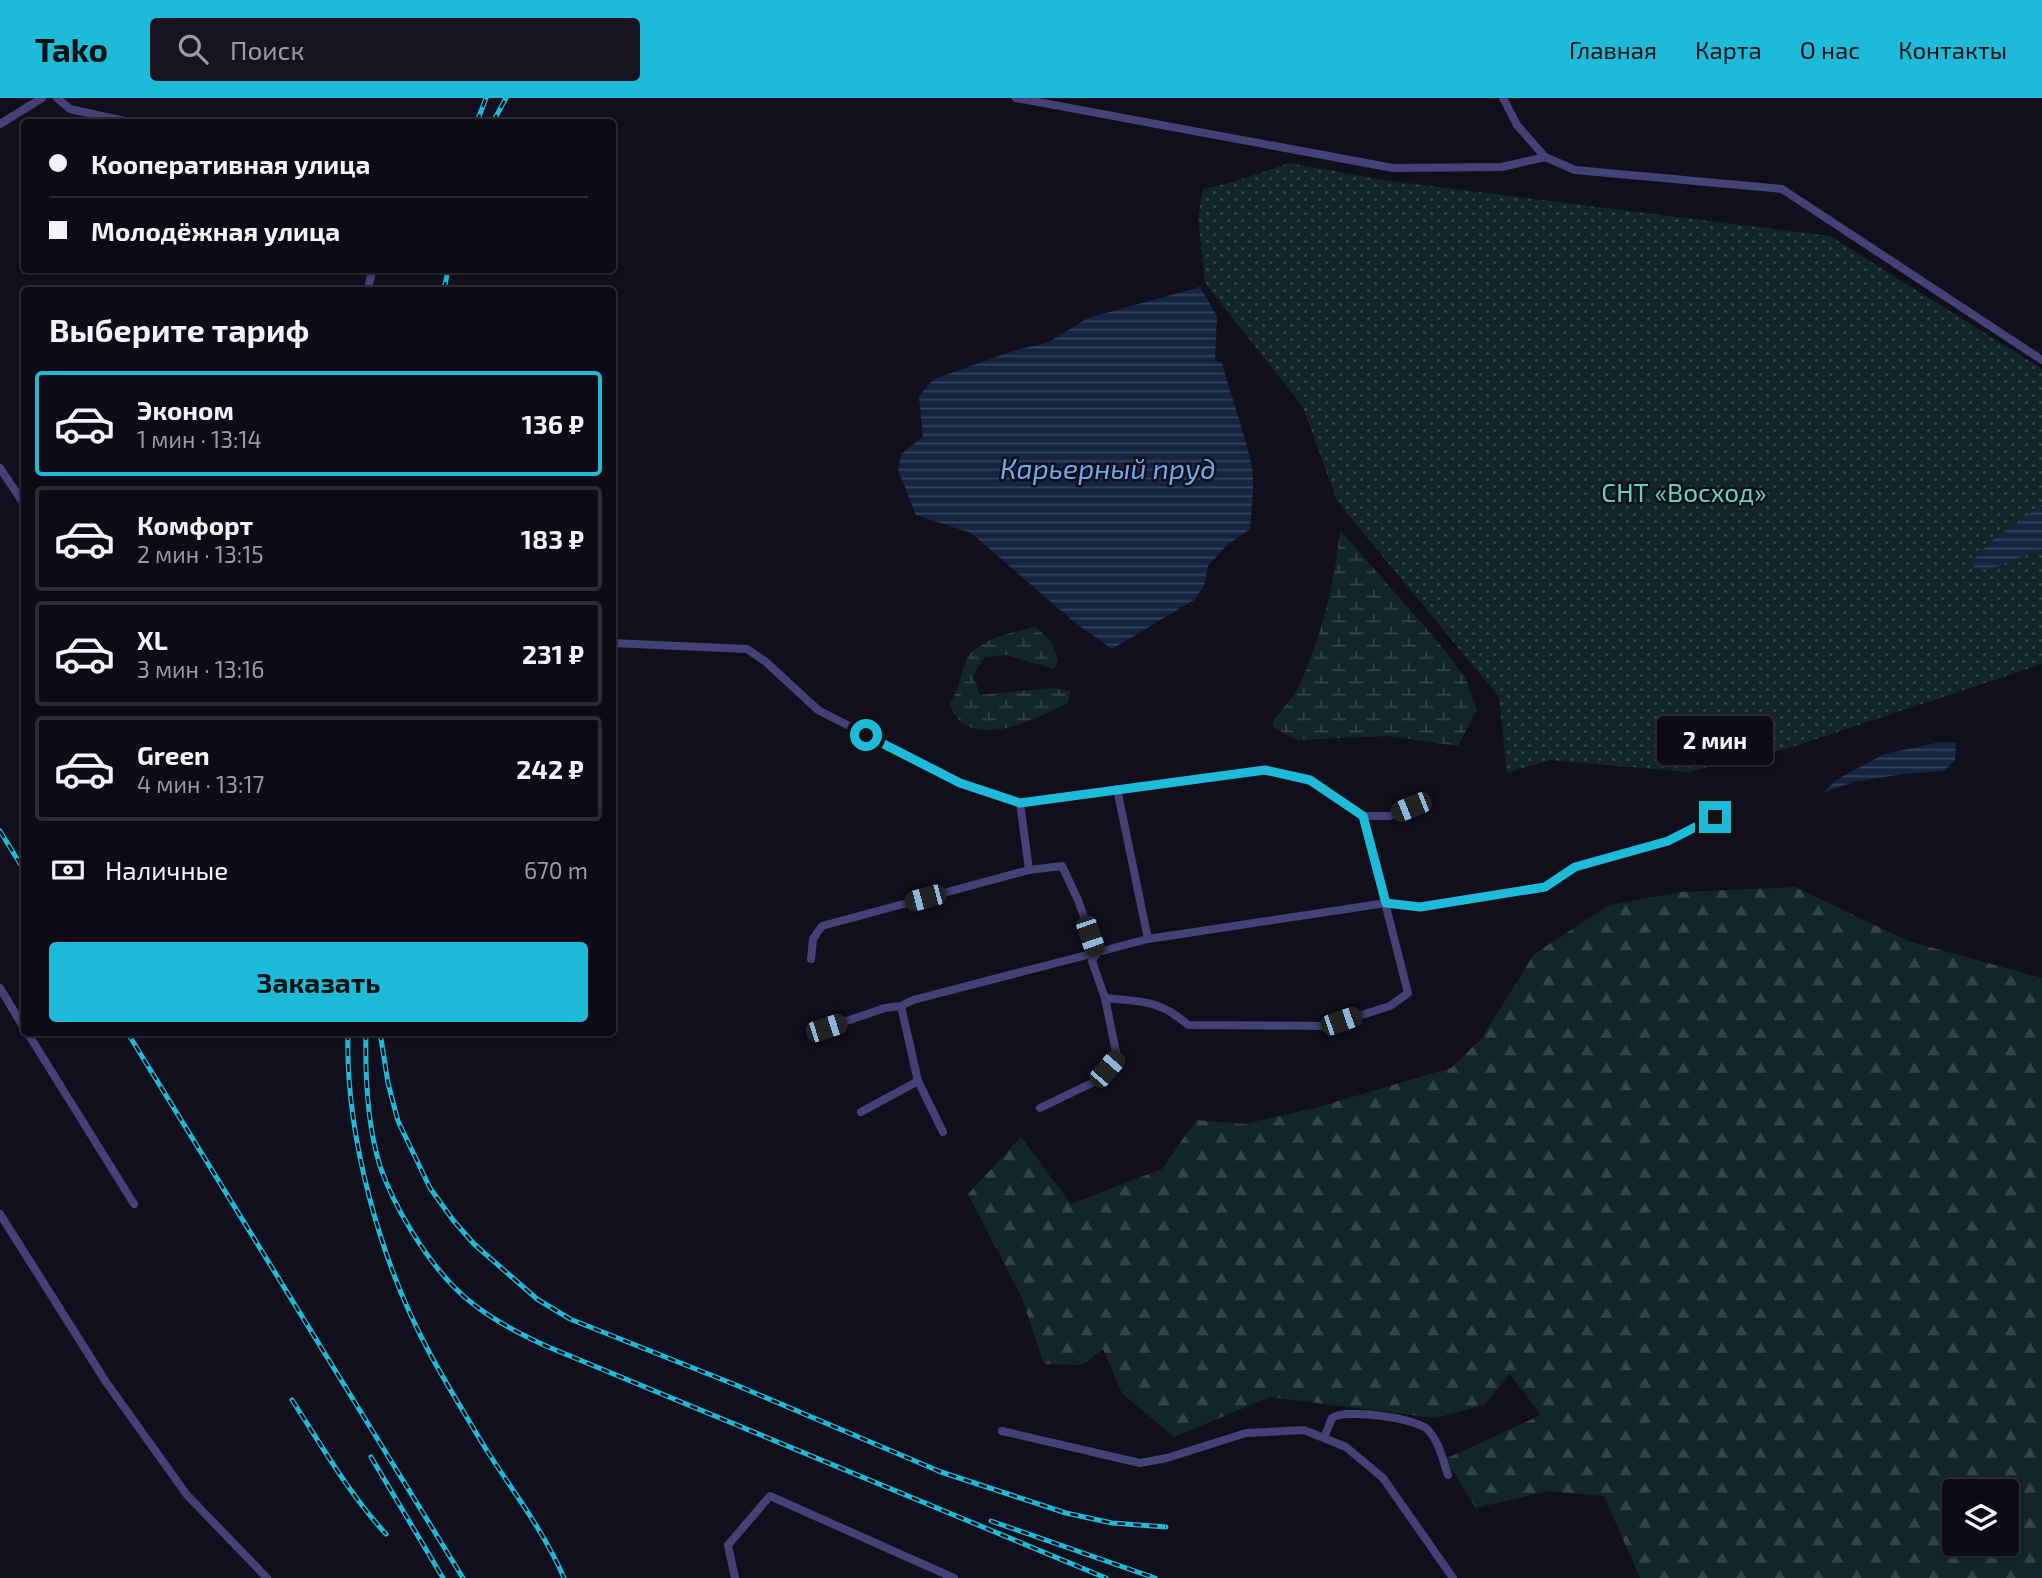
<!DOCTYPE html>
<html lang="ru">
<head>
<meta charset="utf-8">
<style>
  :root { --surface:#0e0b16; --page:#17141f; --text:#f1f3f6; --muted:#9b9ba1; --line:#2e2b35; --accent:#1dbbd9 }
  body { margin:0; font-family:"Exo 2",sans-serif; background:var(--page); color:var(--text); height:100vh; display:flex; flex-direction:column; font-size:26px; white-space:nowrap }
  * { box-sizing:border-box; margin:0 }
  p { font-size:23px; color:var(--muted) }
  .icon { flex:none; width:38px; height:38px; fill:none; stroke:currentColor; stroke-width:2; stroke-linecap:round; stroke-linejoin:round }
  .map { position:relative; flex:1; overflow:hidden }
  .sheet { position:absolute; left:21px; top:189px; width:595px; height:749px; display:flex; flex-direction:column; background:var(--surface); border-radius:7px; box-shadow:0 2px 5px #0004,0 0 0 2px var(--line) }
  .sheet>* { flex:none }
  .hud { position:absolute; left:21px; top:21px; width:595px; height:154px; border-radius:7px; box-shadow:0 2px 5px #0004,0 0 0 2px var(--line); display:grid; align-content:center; height:154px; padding:0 28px; background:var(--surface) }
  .buttons { position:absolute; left:1942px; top:1381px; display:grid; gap:14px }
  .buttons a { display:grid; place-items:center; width:77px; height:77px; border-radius:7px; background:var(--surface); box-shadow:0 2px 5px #0004,0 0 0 2px var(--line); font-size:35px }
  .end { position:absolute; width:32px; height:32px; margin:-16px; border:9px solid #1dbbd9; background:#111; box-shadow:0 0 0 4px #111 }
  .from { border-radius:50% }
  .bubble { position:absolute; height:49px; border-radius:7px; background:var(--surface); box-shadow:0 2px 5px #0004,0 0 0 2px var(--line); font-size:23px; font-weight:700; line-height:49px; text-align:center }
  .car { position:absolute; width:21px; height:42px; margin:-21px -10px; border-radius:9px; box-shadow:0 0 5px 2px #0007; background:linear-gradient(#222 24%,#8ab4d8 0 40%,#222 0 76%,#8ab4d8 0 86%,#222 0) }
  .hud b { display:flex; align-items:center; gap:24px; height:66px; font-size:26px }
  .hud b+b { border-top:2px solid var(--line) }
  .hud i { width:18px; height:18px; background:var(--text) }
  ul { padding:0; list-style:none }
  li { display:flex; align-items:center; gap:21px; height:105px; margin:0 14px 10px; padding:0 14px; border:4px solid var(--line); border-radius:7px }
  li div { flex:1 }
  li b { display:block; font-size:26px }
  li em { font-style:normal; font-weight:700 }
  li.selected { border-color:var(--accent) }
  li>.icon { width:63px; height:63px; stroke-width:1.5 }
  h2 { padding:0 28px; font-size:32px; line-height:84px }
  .pay { display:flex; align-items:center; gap:18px; height:77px; padding:0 28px; font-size:26px }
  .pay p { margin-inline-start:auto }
  .primary-button { display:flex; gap:14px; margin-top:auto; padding:14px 28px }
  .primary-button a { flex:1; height:80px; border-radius:7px; background:var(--accent); color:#111; font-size:28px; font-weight:700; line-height:80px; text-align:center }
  header { display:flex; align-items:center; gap:42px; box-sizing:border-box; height:98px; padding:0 35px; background:var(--accent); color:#111 }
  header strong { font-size:33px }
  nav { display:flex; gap:38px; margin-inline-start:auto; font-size:24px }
  .search { width:490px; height:63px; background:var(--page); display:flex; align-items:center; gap:18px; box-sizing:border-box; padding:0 24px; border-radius:7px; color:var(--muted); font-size:26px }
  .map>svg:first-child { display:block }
  .grass { fill:url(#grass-dots) }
  .forest { fill:url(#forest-firs); fill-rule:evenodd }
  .wetland { fill:url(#wetland-marsh) }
  .water { fill:url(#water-rules) }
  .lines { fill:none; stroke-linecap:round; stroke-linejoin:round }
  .minor { stroke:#454076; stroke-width:8 }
  .rail-casing { stroke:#1dbbd9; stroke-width:5 }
  .rail { stroke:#120f1d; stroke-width:2.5; stroke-dasharray:8; stroke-linecap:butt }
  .route { stroke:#1dbbd9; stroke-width:9 }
  .labels { text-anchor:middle; stroke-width:5; stroke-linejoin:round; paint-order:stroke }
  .park-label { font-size:26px; fill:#68cfbb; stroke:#120f1d }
  .water-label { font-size:28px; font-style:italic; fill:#6da9eb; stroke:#120f1d }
</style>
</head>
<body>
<header>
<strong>Tako</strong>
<div class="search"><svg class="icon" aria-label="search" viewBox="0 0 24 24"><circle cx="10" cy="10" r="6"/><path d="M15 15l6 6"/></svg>Поиск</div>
<nav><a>Главная</a><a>Карта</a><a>О нас</a><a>Контакты</a></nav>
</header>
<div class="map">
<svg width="2042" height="1480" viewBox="0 0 2042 1480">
  <defs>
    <pattern id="grass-dots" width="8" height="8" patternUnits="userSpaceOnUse" patternTransform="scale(1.75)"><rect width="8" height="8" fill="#132627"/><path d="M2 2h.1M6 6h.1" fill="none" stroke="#354447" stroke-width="1.8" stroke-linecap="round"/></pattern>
    <pattern id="forest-firs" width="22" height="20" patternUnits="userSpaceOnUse" patternTransform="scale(1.75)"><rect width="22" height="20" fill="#132627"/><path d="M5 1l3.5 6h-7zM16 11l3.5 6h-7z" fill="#354447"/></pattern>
    <pattern id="wetland-marsh" width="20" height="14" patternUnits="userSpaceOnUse" patternTransform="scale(1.75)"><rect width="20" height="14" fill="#132627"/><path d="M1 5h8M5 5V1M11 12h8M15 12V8" fill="none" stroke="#354447"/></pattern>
    <pattern id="water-rules" width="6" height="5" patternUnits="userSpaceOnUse" patternTransform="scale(1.75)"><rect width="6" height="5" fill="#152441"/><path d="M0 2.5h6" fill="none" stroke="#36435d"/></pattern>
  </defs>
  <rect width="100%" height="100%" fill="#120f1d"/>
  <path class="grass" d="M1290 65 1383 82 1830 138 2042 271V566L1789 650 1688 674 1550 662 1507 675 1499 599 1337 403 1303 309 1205 185 1198 120 1203 91 1233 84Z"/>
  <path class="forest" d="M1795 789 1908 843 2042 880V1480H1640L1604 1398 1548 1393 1476 1410 1445 1361 1541 1317 1510 1276 1484 1307 1435 1320 1270 1299 1174 1339 1122 1295 1103 1251 1082 1267 1044 1266 1022 1200 968 1096 1021 1039 1071 1106 1162 1071 1196 1022 1244 1026 1311 1011 1451 970 1482 940 1534 856 1609 807 1681 794ZM1955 1393H2007V1446H1955Z"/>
  <g class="wetland">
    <path d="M1340 432 1438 544 1465 579 1477 612 1458 648 1388 638 1296 642 1272 628C1278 613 1292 603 1299 588 1321 541 1335 484 1340 432Z"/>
    <path d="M1036 529 1051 544 1058 562 1054 571 1006 557 985 559 973 578 980 597 1052 590 1070 593 1068 605C1041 618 989 646 961 624 956 620 952 611 949 606 959 593 960 580 965 565 972 542 1016 533 1036 529Z"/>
  </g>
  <g class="water">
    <path d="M1200 189 1217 218 1215 262 1222 265C1231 300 1245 334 1252 370 1255 389 1251 412 1250 431L1226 448 1208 468 1204 488 1194 502 1112 551 1073 523 971 435 916 417 898 372 901 356 923 339 919 298 934 281 1013 253 1049 244 1088 220Z"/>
    <path d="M2042 407V451L1987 472 1974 470 1973 462 1995 440Z"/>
    <path d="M1940 644 1956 645 1955 662 1944 673 1903 676 1853 684 1823 695 1836 682 1884 656Z"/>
  </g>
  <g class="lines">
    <g class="minor">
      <path d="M57 0 70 11 129 24"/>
      <path d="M1016 0 1393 70 1502 69 1545 59"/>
      <path d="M1503 0 1517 27 1545 59 1575 72 1782 91 2042 262"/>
      <path d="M0 26 42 0"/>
      <path d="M368 192 372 172"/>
      <path d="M0 370 24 406"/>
      <path d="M612 545 747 551 766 564 818 612 960 685 1020 705 1265 672 1310 683 1363 718H1389L1411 709"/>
      <path d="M1117 691 1148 841"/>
      <path d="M1020 705 1029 772"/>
      <path d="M811 861 813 841 822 828 1029 772 1062 768 1078 802 1097 855 1092 863 1105 900 1117 959 1096 983 1040 1010"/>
      <path d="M0 890 24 930"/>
      <path d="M1105 900C1141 904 1159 901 1188 927L1327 928 1390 908 1408 895 1363 718"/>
      <path d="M901 908 918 983 943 1034"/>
      <path d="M826 930 885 910 901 908 913 902 1148 841 1386 805 1420 809 1545 789 1575 769 1668 743 1715 719"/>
      <path d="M27 934 134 1106"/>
      <path d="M861 1014 918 983"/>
      <path d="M0 1116 106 1284 187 1397 267 1480"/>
      <path d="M1002 1333 1140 1365 1167 1360 1246 1335 1304 1332 1346 1349 1383 1380 1453 1480"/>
      <path d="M1324 1340 1332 1320C1345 1310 1417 1320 1428 1332 1439 1343 1443 1363 1448 1377"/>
      <path d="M735 1480 728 1447 770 1398 954 1480"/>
    </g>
    <g class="rail-casing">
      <g id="rail">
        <path d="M477 24 486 0"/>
        <path d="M493 24 506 0"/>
        <path d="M444 192 448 172"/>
        <path d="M0 733 24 772"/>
        <path d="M127 934 463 1480"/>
        <path d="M348 934C345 1036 380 1162 428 1252 445 1284 465 1316 484 1348 511 1391 544 1433 564 1480"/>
        <path d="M366 934C365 978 367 1026 380 1068 394 1109 425 1160 456 1191 481 1216 514 1233 546 1248L1106 1480"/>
        <path d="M380 934 388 985 398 1023 430 1090 453 1122 474 1146 537 1201 570 1221 736 1287 941 1374 1066 1415 1112 1425 1166 1429"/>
        <path d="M292 1302C322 1348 349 1396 386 1436"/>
        <path d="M371 1359 443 1480"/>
        <path d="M991 1423 1155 1480"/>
      </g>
    </g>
    <use href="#rail" class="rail"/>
  </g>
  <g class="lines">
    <path class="route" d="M866 637 960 685 1020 705 1265 672 1310 682 1363 718 1386 805 1420 809 1545 789 1575 769 1668 743 1715 719"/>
  </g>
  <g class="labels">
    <g class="park-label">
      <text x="1684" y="404">СНТ «Восход»</text>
    </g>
    <g class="water-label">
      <text x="1108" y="381">Карьерный пруд</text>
    </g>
  </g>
</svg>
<div class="buttons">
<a><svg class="icon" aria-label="layers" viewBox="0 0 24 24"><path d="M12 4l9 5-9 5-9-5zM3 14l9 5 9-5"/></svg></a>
</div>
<i class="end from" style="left:866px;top:637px"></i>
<i class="end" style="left:1715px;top:719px"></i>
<div class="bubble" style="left:1657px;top:618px;width:116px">2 мин</div>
<i class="car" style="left:1411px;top:709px;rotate:248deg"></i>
<i class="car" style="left:925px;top:800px;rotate:255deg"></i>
<i class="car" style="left:1090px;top:838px;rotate:161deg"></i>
<i class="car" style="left:1341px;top:923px;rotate:71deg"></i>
<i class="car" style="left:826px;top:930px;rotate:72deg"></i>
<i class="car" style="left:1107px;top:971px;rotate:41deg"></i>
<div class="hud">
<b><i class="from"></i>Кооперативная улица</b>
<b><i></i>Молодёжная улица</b>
</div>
<section class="sheet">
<h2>Выберите тариф</h2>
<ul>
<li class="selected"><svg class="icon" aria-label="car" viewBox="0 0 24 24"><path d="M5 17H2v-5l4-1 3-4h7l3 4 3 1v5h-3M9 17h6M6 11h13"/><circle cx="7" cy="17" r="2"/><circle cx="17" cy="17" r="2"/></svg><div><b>Эконом</b><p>1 мин · 13:14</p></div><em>136 ₽</em></li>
<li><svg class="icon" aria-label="car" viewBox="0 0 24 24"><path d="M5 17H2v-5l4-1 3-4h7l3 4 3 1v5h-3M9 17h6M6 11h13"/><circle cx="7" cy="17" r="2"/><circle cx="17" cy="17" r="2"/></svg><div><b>Комфорт</b><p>2 мин · 13:15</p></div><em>183 ₽</em></li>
<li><svg class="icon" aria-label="car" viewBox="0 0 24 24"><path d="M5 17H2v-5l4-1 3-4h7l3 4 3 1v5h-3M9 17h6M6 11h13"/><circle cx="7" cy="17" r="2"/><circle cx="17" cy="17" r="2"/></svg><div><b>XL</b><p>3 мин · 13:16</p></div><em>231 ₽</em></li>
<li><svg class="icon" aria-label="car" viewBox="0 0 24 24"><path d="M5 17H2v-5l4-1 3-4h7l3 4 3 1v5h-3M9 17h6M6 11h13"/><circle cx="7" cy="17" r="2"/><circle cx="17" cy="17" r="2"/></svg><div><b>Green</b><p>4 мин · 13:17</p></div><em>242 ₽</em></li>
</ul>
<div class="pay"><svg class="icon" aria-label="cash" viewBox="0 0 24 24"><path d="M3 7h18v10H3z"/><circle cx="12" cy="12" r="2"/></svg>Наличные<p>670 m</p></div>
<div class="primary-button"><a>Заказать</a></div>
</section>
</div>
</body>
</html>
